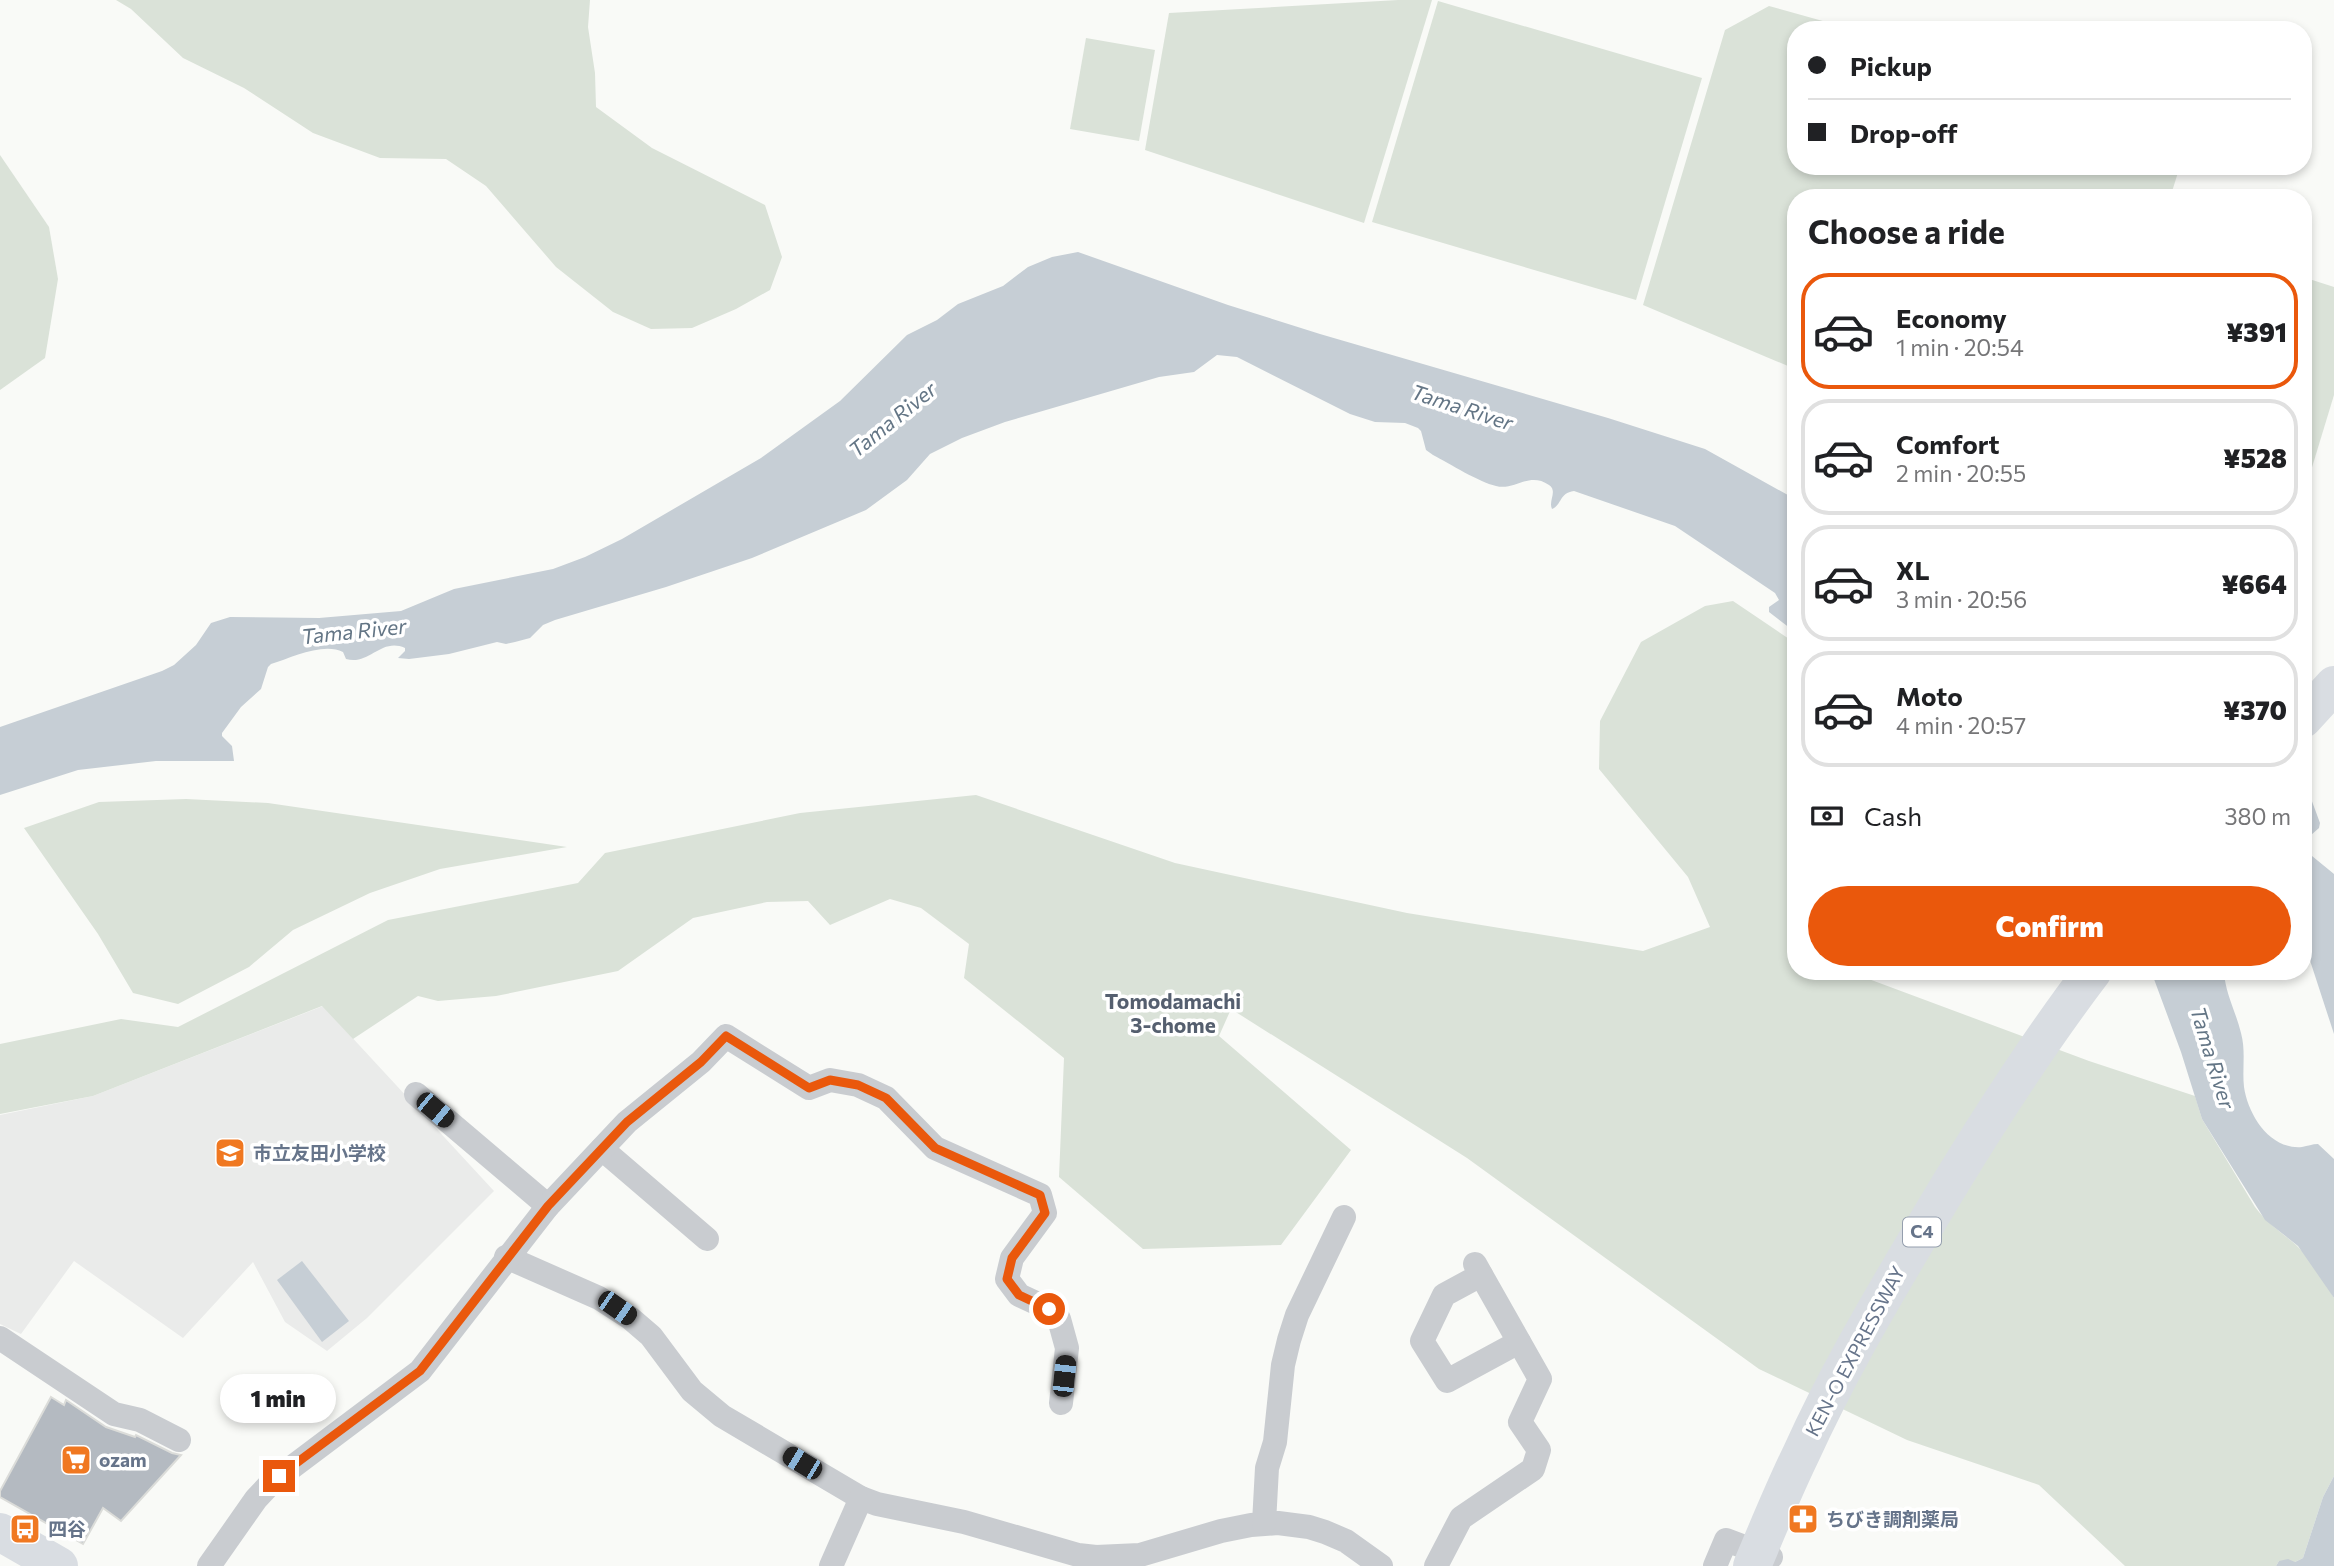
<!DOCTYPE html>
<html lang="en">
<head>
<meta charset="utf-8">
<style>
  :root { --surface:#fff; --page:#f6f6f6; --text:#202124; --muted:#757577; --line:#e0e0e0; --accent:#ea580c }
  body { margin:0; font-family:Commissioner,"Noto Sans JP",sans-serif; background:var(--page); color:var(--text); height:100vh; display:flex; flex-direction:column; font-size:26px; white-space:nowrap }
  * { box-sizing:border-box; margin:0 }
  p { font-size:23px; color:var(--muted) }
  .icon { flex:none; width:38px; height:38px; fill:none; stroke:currentColor; stroke-width:2; stroke-linecap:round; stroke-linejoin:round }
  .map { position:relative; flex:1; overflow:hidden }
  .panel { position:absolute; left:1787px; top:189px; width:525px; height:791px; display:flex; flex-direction:column; background:var(--surface); border-radius:28px; box-shadow:0 4px 10px #0003 }
  .panel>* { flex:none }
  .guide { position:absolute; left:1787px; top:21px; width:525px; height:154px; border-radius:28px; box-shadow:0 4px 10px #0003; display:grid; align-content:center; height:154px; padding:0 21px; background:var(--surface) }
  .end { position:absolute; width:32px; height:32px; margin:-16px; border:9px solid #ea580c; background:#fff; box-shadow:0 0 0 4px #fff }
  .from { border-radius:50% }
  .bubble { position:absolute; height:49px; border-radius:24px; background:var(--surface); box-shadow:0 4px 10px #0003; font-size:23px; font-weight:800; line-height:49px; text-align:center }
  .car { position:absolute; width:21px; height:42px; margin:-21px -10px; border-radius:9px; box-shadow:0 0 5px 2px #0007; background:linear-gradient(#222 24%,#8ab4d8 0 40%,#222 0 76%,#8ab4d8 0 86%,#222 0) }
  .guide b { display:flex; align-items:center; gap:24px; height:66px; font-size:26px }
  .guide b+b { border-top:2px solid var(--line) }
  .guide i { width:18px; height:18px; background:var(--text) }
  ul { padding:0; list-style:none }
  li { display:flex; align-items:center; gap:21px; height:116px; margin:0 14px 10px; padding:0 7px; border:4px solid var(--line); border-radius:28px }
  li div { flex:1 }
  li b { display:block; font-size:26px }
  li em { font-style:normal; font-weight:800 }
  li.current { border-color:var(--accent) }
  li>.icon { width:63px; height:63px; stroke-width:1.5 }
  h2 { padding:0 21px; font-size:32px; line-height:84px }
  .pay { display:flex; align-items:center; gap:18px; height:77px; padding:0 21px; font-size:26px }
  .pay p { margin-inline-start:auto }
  .primary-button { display:flex; gap:14px; margin-top:auto; padding:14px 21px }
  .primary-button a { flex:1; height:80px; border-radius:42px; background:var(--accent); color:#fff; font-size:28px; font-weight:800; line-height:80px; text-align:center }
  .map>svg:first-child { display:block }
  .built { fill:#eaebea }
  .green { fill:#dae2d8 }
  .water { fill:#c6ced5 }
  .building { fill:#b4bac1; stroke:#dbdcd9; stroke-width:2 }
  .lines { fill:none; stroke-linecap:round; stroke-linejoin:round }
  .street { stroke:#c9ccd0; stroke-width:24 }
  .highway { stroke:#d9dde2; stroke-width:38 }
  .route { stroke:#ea580c; stroke-width:9 }
  .labels { text-anchor:middle; stroke-width:7; stroke-linejoin:round; paint-order:stroke }
  .shield { fill:#fff; stroke:#949ead; stroke-width:2 }
  .shield-label { font-size:18px; font-weight:bold; fill:#66748a }
  .poi-label { font-size:19px; font-weight:bold; fill:#66748a; stroke:#fff; text-anchor:start }
  .street-label { font-size:19px; fill:#66748a; stroke:#fff }
  .water-label { font-size:21px; font-style:italic; fill:#637585; stroke:#fff }
  .neighbourhood-label { font-size:21px; font-weight:bold; fill:#555f6f; stroke:#fff }
</style>
</head>
<body>
<div class="map">
<svg width="2334" height="1566" viewBox="0 0 2334 1566">
  <rect width="100%" height="100%" fill="#f9faf7"/>
  <path class="built" d="M323 1006 494 1191 367 1318 327 1351 285 1322 253 1262 183 1338 74 1261 21 1334 0 1324V1115L93 1096Z"/>
  <g class="green">
    <path d="M116 0H590L588 27 595 73 596 107 652 148 765 205 782 257 770 290 736 309 692 328 651 329 613 312 556 267 486 186 446 159 380 158 313 133 244 88 183 58 131 9Z"/>
    <path d="M1398 0H1432L1364 223 1145 150 1169 13Z"/>
    <path d="M1438 1 1702 78 1636 300 1372 222Z"/>
    <path d="M1769 6 1855 30H1796V166H2180L2170 198H1796L1795 369 1643 305 1725 30Z"/>
    <path d="M1086 38 1155 50 1139 141 1070 129Z"/>
    <path d="M0 155 49 227 58 279 45 358 0 390Z"/>
    <path d="M2303 277 2334 287V395L2303 497Z"/>
    <path d="M1733 601 1795 643 1796 971H1860L1866 978 2089 1061 2195 1096 2202 1119 2255 1207C2267 1223 2281 1232 2295 1244 2310 1258 2324 1280 2334 1298V1476L2323 1497 2303 1558 2295 1562 2279 1561 2276 1566H2125L2039 1485 1907 1440 1759 1369 1467 1158 1231 1009 1219 1036 1351 1150 1281 1245 1143 1249 1059 1177 1064 1058 964 978 969 944 921 908 890 899 830 925 808 901 767 902 693 918 618 971 496 996 438 1001 418 996 353 1039 322 1006 93 1096 0 1114V1044L121 1019 178 1027 388 920 578 883 605 853 800 813 976 795 1175 863 1407 913 1643 951 1710 927 1688 877 1599 769 1600 721 1641 642 1705 606Z"/>
    <path d="M186 799 268 803 567 847 440 869 370 893 293 930 249 967 178 1004 133 993 98 934 24 828 99 802Z"/>
  </g>
  <g class="water">
    <path d="M1078 252 1228 305 1320 334 1608 418 1705 449 1795 499V632L1769 612V607L1779 600 1775 593 1675 526 1574 491C1559 493 1562 505 1552 509 1548 501 1558 491 1549 485 1529 471 1515 491 1496 486 1479 482 1450 464 1433 455L1426 450 1421 431 1418 428 1405 423 1375 422 1350 414 1237 357 1217 355 1194 372 1159 377 1005 422 962 438 930 454 907 480 866 510 752 558 666 587 555 620 543 625 530 638 515 642 506 644 497 642 449 654 409 659 398 658 405 651V648C381 637 369 666 346 659L343 652C323 642 291 658 271 664L268 667 261 689 241 707 222 733V736L232 746 234 761H156L78 770 0 795V727L162 671 174 665 196 645 211 623 230 617 319 618 401 611 454 589 553 569 585 557 622 539 761 458 840 401 907 335 937 320 958 304 1003 286 1028 267 1052 257Z"/>
    <path d="M2303 777 2320 823 2319 828 2311 835 2312 856 2334 874V1034L2303 939Z"/>
    <path d="M2151 971H2224C2225 993 2236 1012 2241 1033 2246 1051 2242 1069 2244 1087 2248 1115 2270 1150 2302 1147 2308 1146 2312 1144 2318 1144L2334 1159V1298L2298 1246 2265 1220 2202 1119 2181 1052Z"/>
    <path d="M302 1261 349 1321 322 1342 277 1280Z"/>
    <path d="M2334 1476V1566H2276L2279 1561 2288 1559 2295 1562 2303 1558 2323 1497Z"/>
  </g>
  <path class="building" d="M51 1397 64 1405 66 1400 106 1427 135 1437 136 1435 172 1453 181 1455 121 1521 103 1508 83 1544 0 1497V1491Z"/>
  <g class="lines">
    <g class="street">
      <path d="M416 1094 548 1206"/>
      <path d="M602 1149 707 1239"/>
      <path d="M506 1257 599 1298 630 1318 651 1336 692 1391 722 1416 861 1498 877 1504 964 1522 1078 1555 1096 1557 1140 1555 1221 1531 1251 1525 1278 1523 1309 1527 1325 1532 1346 1541 1381 1566"/>
      <path d="M1481 1275 1444 1295 1422 1341 1447 1381 1519 1342"/>
      <path d="M0 1338 114 1414 140 1420 179 1440"/>
      <path d="M1264 1523 1267 1468 1275 1442 1283 1365 1289 1340 1297 1315 1344 1217"/>
      <path d="M209 1566 256 1499 271 1483 420 1371 548 1206 627 1122 701 1062 726 1036 809 1088 830 1080 858 1085 886 1098 935 1148 1040 1195 1045 1213 1012 1258 1007 1279 1019 1295 1049 1309 1059 1319 1067 1348 1061 1403"/>
      <path d="M831 1566 861 1498"/>
      <path d="M1436 1566 1461 1518 1533 1469 1539 1450 1520 1422 1540 1379 1475 1264"/>
      <path d="M1715 1566 1726 1540 1771 1557"/>
    </g>
    <g class="highway">
      <path d="M2303 719 2334 685"/>
      <path d="M0 1532 59 1566"/>
      <path d="M1752 1566C1768 1528 1783 1491 1801 1454 1834 1381 1874 1312 1915 1243 1970 1149 2027 1058 2093 971"/>
    </g>
  </g>
  <g class="lines">
    <path class="route" d="M279 1476 420 1371 548 1206 627 1122 701 1062 726 1036 809 1088 830 1080 858 1085 886 1098 935 1148 1040 1195 1045 1213 1012 1258 1007 1279 1019 1295 1049 1309"/>
  </g>
  <defs>
    <g id="school-square" transform="scale(1.575)"><rect x="-9" y="-9" width="18" height="18" rx="4" fill="#f07821" stroke="#fff"/><path d="M0-5L7-2L0 1L-7-2ZM-4 1L0 2.5L4 1V4Q0 6-4 4Z" fill="#fff"/></g>
    <g id="supermarket-square" transform="scale(1.575)"><rect x="-9" y="-9" width="18" height="18" rx="4" fill="#f07821" stroke="#fff"/><path d="M-6-5.5h2.5l.6 2H6L4.5 2H-2.5L-4.4-4H-6ZM-1.5 3.2a1.3 1.3 0 1 0 .1 0ZM3 3.2a1.3 1.3 0 1 0 .1 0Z" fill="#fff"/></g>
    <g id="pharmacy-square" transform="scale(1.575)"><rect x="-9" y="-9" width="18" height="18" rx="4" fill="#f07821" stroke="#fff"/><path d="M-2-6h4v4h4v4h-4v4h-4v-4h-4v-4h4Z" fill="#fff"/></g>
    <g id="bus-square" transform="scale(1.575)"><rect x="-9" y="-9" width="18" height="18" rx="4" fill="#f07821" stroke="#fff"/><path d="M-5-6H5V4H4V6H2V4H-2V6H-4V4H-5ZM-3.5-4V0h7V-4ZM-3.5 1.2v1.5H-2V1.2ZM2 1.2v1.5H3.5V1.2Z" fill="#fff"/></g>
  </defs>
  <g fill-rule="evenodd">
    <use href="#school-square" x="230" y="1153"/>
    <use href="#supermarket-square" x="76" y="1460"/>
    <use href="#pharmacy-square" x="1803" y="1519"/>
    <use href="#bus-square" x="25" y="1529"/>
  </g>
  <g class="labels">
    <rect class="shield" x="1903" y="1217.5" width="38" height="29" rx="5"/>
    <g class="shield-label">
      <text x="1922" y="1238">C4</text>
    </g>
    <g class="poi-label">
      <text x="253" y="1160">市立友田小学校</text>
      <text x="99" y="1467">ozam</text>
      <text x="1826" y="1526">ちびき調剤薬局</text>
      <text x="48" y="1536">四谷</text>
    </g>
    <g class="street-label">
      <text transform="translate(1855 1351) rotate(-62)" y="7">KEN-O EXPRESSWAY</text>
    </g>
    <g class="water-label">
      <text transform="translate(1462 408) rotate(18)" y="7">Tama River</text>
      <text transform="translate(893 420) rotate(-39)" y="7">Tama River</text>
      <text transform="translate(354 632) rotate(-6)" y="7">Tama River</text>
      <text transform="translate(2212 1058) rotate(73)" y="7">Tama River</text>
    </g>
    <g class="neighbourhood-label">
      <text x="1173" y="1009">Tomodamachi<tspan x="1173" dy="24">3-chome</tspan></text>
    </g>
  </g>
</svg>
<i class="end from" style="left:1049px;top:1309px"></i>
<i class="end" style="left:279px;top:1476px"></i>
<div class="bubble" style="left:220px;top:1374px;width:116px">1 min</div>
<i class="car" style="left:435px;top:1110px;rotate:130deg"></i>
<i class="car" style="left:617px;top:1308px;rotate:125deg"></i>
<i class="car" style="left:1064px;top:1376px;rotate:6deg"></i>
<i class="car" style="left:802px;top:1463px;rotate:301deg"></i>
<div class="guide">
<b><i class="from"></i>Pickup</b>
<b><i></i>Drop-off</b>
</div>
<section class="panel">
<h2>Choose a ride</h2>
<ul>
<li class="current"><svg class="icon" aria-label="car" viewBox="0 0 24 24"><path d="M5 17H2v-5l4-1 3-4h7l3 4 3 1v5h-3M9 17h6M6 11h13"/><circle cx="7" cy="17" r="2"/><circle cx="17" cy="17" r="2"/></svg><div><b>Economy</b><p>1 min · 20:54</p></div><em>¥391</em></li>
<li><svg class="icon" aria-label="car" viewBox="0 0 24 24"><path d="M5 17H2v-5l4-1 3-4h7l3 4 3 1v5h-3M9 17h6M6 11h13"/><circle cx="7" cy="17" r="2"/><circle cx="17" cy="17" r="2"/></svg><div><b>Comfort</b><p>2 min · 20:55</p></div><em>¥528</em></li>
<li><svg class="icon" aria-label="car" viewBox="0 0 24 24"><path d="M5 17H2v-5l4-1 3-4h7l3 4 3 1v5h-3M9 17h6M6 11h13"/><circle cx="7" cy="17" r="2"/><circle cx="17" cy="17" r="2"/></svg><div><b>XL</b><p>3 min · 20:56</p></div><em>¥664</em></li>
<li><svg class="icon" aria-label="car" viewBox="0 0 24 24"><path d="M5 17H2v-5l4-1 3-4h7l3 4 3 1v5h-3M9 17h6M6 11h13"/><circle cx="7" cy="17" r="2"/><circle cx="17" cy="17" r="2"/></svg><div><b>Moto</b><p>4 min · 20:57</p></div><em>¥370</em></li>
</ul>
<div class="pay"><svg class="icon" aria-label="cash" viewBox="0 0 24 24"><path d="M3 7h18v10H3z"/><circle cx="12" cy="12" r="2"/></svg>Cash<p>380 m</p></div>
<div class="primary-button"><a>Confirm</a></div>
</section>
</div>
</body>
</html>
